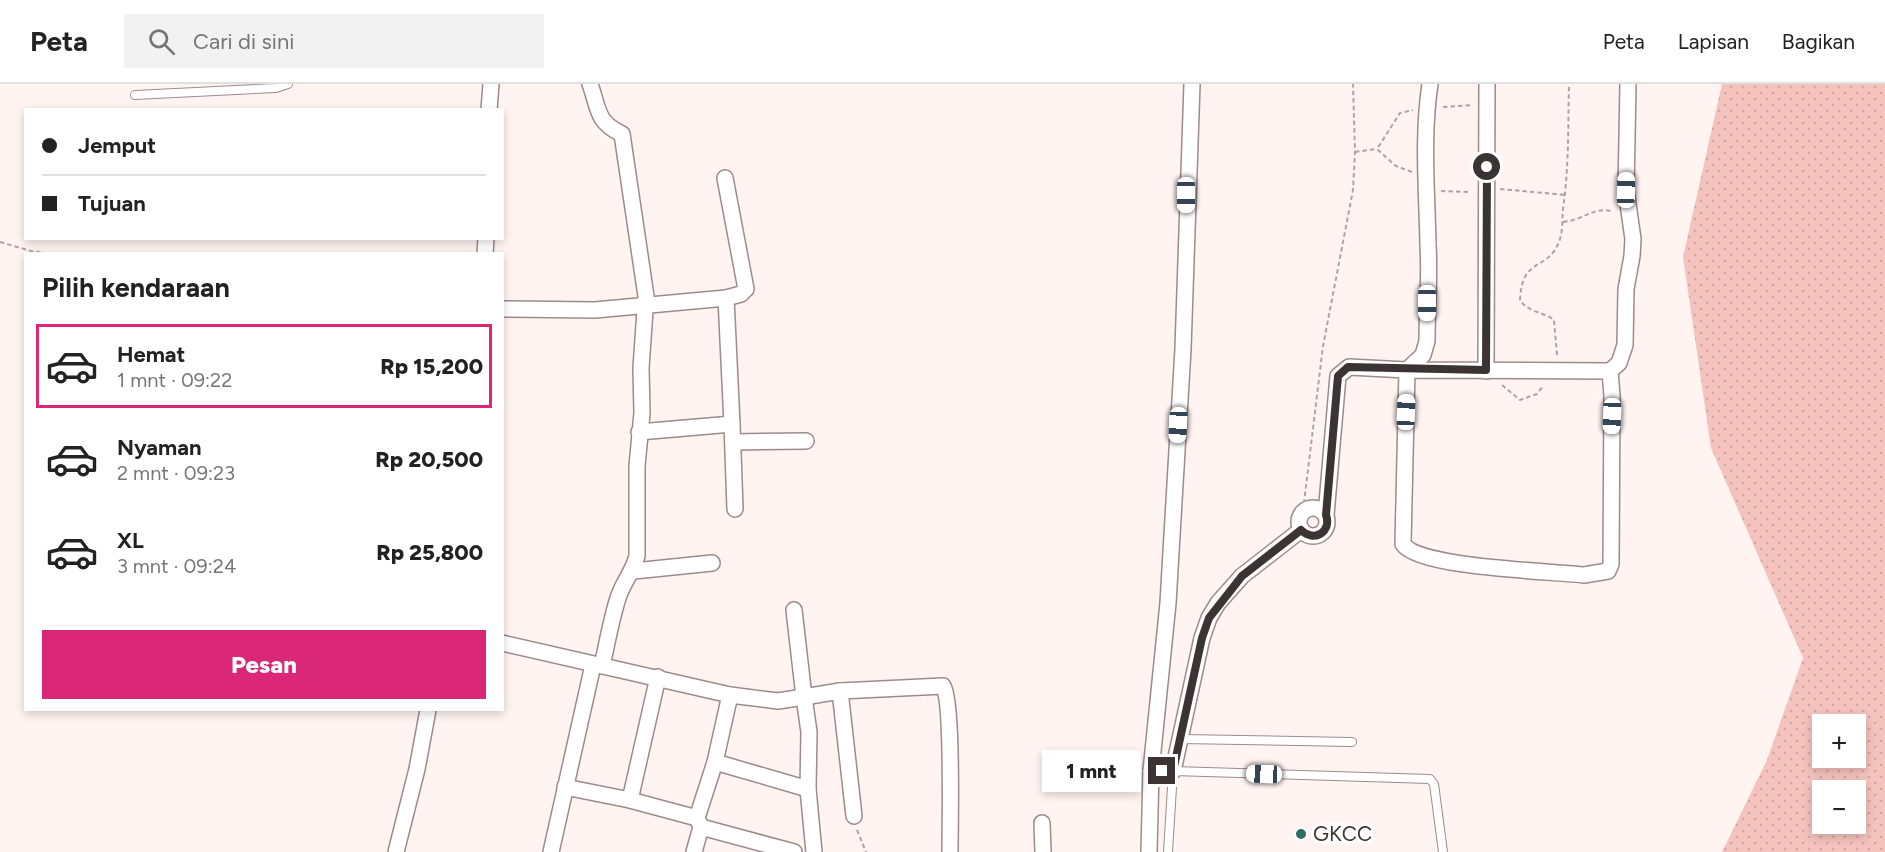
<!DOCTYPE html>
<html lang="id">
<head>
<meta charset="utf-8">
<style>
  :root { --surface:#fff; --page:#f2f2f2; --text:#222; --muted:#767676; --line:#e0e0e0; --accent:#db2777 }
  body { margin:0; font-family:Figtree,sans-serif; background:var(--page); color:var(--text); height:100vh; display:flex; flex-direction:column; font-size:22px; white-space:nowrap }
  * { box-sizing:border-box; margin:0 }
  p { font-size:20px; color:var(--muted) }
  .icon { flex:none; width:33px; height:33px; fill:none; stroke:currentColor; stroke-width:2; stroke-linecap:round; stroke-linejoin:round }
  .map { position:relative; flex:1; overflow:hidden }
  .details { position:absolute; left:24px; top:168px; width:480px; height:459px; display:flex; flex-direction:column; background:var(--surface); border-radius:0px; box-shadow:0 3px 9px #0003 }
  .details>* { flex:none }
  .top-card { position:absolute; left:24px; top:24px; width:480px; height:132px; border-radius:0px; box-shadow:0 3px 9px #0003; display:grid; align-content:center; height:132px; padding:0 18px; background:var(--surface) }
  .buttons { position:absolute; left:1812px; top:630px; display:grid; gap:12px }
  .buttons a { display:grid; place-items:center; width:54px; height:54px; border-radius:0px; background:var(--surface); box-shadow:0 3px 9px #0003; font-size:30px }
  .end { position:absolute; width:27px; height:27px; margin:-14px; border:8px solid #3b3433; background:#fff; box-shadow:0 0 0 3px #fff }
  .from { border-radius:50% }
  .bubble { position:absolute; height:42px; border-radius:0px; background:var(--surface); box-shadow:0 3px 9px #0003; font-size:20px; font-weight:800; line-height:42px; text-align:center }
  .car { position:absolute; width:18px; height:36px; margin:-18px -9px; border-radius:8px; box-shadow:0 0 4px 2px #0007; background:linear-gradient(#fff 24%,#345 0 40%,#fff 0 76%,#345 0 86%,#fff 0) }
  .top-card b { display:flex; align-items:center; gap:21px; height:57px; font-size:22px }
  .top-card b+b { border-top:2px solid var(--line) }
  .top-card i { width:15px; height:15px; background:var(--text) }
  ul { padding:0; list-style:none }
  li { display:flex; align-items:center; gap:18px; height:84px; margin:0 12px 9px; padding:0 6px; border:3px solid transparent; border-radius:0px }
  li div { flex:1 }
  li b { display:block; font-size:22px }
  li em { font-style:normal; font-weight:800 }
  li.selected { border-color:var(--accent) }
  li>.icon { width:54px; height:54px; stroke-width:1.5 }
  h2 { padding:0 18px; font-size:27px; line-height:72px }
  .button { display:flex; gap:12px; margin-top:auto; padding:12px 18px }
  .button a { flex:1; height:69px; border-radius:0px; background:var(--accent); color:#fff; font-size:24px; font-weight:800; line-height:69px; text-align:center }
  header { display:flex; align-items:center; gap:36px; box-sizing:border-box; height:84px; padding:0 30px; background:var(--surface); border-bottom:2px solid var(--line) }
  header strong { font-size:28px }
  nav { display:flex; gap:33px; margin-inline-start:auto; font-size:21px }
  .search { width:420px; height:54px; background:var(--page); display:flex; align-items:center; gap:15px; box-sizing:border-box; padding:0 21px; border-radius:0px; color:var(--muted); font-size:22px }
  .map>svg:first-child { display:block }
  .grass { fill:url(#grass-dots); fill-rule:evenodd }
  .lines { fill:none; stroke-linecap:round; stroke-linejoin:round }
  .service-casing { stroke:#9c8b8a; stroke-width:10 }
  .minor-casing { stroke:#9c8b8a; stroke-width:18 }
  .path { stroke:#aea5a3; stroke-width:2; stroke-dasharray:4.5 3; stroke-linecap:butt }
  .service { stroke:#fff; stroke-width:8 }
  .minor { stroke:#fff; stroke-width:15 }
  .route { stroke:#3b3433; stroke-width:8 }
  .poi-dot { fill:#2a6f62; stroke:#fff; stroke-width:2 }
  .labels { text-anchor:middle; stroke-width:6; stroke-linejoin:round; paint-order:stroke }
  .poi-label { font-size:21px; fill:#3b3433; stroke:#fff; text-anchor:start }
</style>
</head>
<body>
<header>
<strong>Peta</strong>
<div class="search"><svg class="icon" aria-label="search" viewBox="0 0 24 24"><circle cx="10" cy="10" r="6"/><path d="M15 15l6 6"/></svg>Cari di sini</div>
<nav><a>Peta</a><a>Lapisan</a><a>Bagikan</a></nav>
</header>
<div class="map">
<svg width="1885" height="768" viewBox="0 0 1885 768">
  <defs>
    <pattern id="grass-dots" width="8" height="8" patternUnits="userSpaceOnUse" patternTransform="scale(1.5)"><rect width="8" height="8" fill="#f5c3be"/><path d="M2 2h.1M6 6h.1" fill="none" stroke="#d3a8a4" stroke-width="1.8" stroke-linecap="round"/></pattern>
  </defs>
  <rect width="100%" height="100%" fill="#fff4f2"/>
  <path class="grass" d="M1722 0H1885V768H1722L1767 676 1803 574 1711 364 1683 173ZM1822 640H1856V674H1822ZM1822 706H1856V740H1822Z"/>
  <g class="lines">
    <g class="service-casing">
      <g id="service">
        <path d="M135 11 276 4 288 0"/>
        <path d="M1180 655 1352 658"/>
        <path d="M1168 768 1173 687 1430 695 1434 700 1443 768"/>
      </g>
    </g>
    <g class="minor-casing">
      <g id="minor">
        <path d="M590 0C599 25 596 38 622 50L646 212 641 284 642 329 637 382V472C633 488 623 498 618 514 611 536 607 560 602 582"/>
        <path d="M489 26 491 0"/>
        <path d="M725 94 746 205 741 210 726 214"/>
        <path d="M485 170 486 154"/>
        <path d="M502 225 595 226 726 214 732 340 639 348"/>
        <path d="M1407 286 1423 271 1427 257C1427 225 1430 193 1428 161 1427 107 1422 53 1430 0"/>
        <path d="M1486 287 1487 0"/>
        <path d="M1610 287 1619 279 1625 261 1626 205 1632 172 1633 155 1626 106 1628 0"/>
        <path d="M732 340 735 425"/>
        <path d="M733 358 806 357"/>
        <circle cx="1313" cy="438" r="14"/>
        <path d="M1326 431 1338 292 1349 283 1407 286 1403 460C1418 484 1550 487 1584 491L1608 487 1611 480 1612 312 1610 287 1407 286"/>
        <path d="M634 487 712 479"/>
        <path d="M794 526 804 613 840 607"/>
        <path d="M502 559 730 611 778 617 804 613 809 648 808 705 814 768"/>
        <path d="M715 678 808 705"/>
        <path d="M1151 687H1173L1202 554 1209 534 1218 519 1242 492 1301 446"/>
        <path d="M565 703 630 716 697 734"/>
        <path d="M630 716 658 593"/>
        <path d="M854 732 840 607 943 602C953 616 950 742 950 768"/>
        <path d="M1042 739 1043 768"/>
        <path d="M701 743 794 768"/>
        <path d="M396 768 417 685 428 626"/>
        <path d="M551 768 593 581"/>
        <path d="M694 768 701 743 697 734 715 678 730 611"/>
        <path d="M1149 768 1151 687 1168 519 1183 265 1192 0"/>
      </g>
    </g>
    <g class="path">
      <path d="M1443 23 1473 21"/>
      <path d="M1355 68 1376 65"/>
      <path d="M1412 88 1396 82 1377 65 1400 29 1413 26"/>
      <path d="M1500 105 1566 111"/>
      <path d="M1441 107 1471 108"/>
      <path d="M1563 138C1584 136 1596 121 1613 128"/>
      <path d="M0 158 31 167 54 170"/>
      <path d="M1557 271 1554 236C1544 228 1527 228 1520 216 1522 172 1547 188 1559 158 1563 148 1562 136 1563 125 1569 84 1568 42 1569 0"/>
      <path d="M1502 301 1520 316 1537 310 1543 302"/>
      <path d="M1303 427 1323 262 1353 106 1355 68 1353 0"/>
      <path d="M857 746 866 768"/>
    </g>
    <use href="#service" class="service"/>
    <use href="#minor" class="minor"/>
  </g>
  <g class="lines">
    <path class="route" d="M1162 687H1173L1202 554 1209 534 1242 492 1301 446C1314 459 1332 448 1326 431L1338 292 1348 283 1486 286 1487 83"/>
  </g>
  <circle class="poi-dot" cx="1301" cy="750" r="6"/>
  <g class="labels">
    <g class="poi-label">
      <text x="1313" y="757">GKCC</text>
    </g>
  </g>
</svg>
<div class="buttons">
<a>+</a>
<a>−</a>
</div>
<i class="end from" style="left:1487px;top:83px"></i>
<i class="end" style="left:1162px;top:687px"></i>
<div class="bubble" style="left:1042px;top:666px;width:99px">1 mnt</div>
<i class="car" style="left:1626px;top:106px;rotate:1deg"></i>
<i class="car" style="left:1186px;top:111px;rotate:180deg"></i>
<i class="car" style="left:1427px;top:219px;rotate:180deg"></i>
<i class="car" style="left:1406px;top:328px;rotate:2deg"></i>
<i class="car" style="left:1612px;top:332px;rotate:182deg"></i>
<i class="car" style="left:1178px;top:341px;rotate:183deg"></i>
<i class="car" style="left:1264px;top:690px;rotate:272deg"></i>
<div class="top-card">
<b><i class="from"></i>Jemput</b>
<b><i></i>Tujuan</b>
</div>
<section class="details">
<h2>Pilih kendaraan</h2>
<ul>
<li class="selected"><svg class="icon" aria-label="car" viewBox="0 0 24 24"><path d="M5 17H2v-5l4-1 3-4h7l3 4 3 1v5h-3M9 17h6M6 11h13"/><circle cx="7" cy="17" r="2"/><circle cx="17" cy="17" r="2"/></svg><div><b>Hemat</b><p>1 mnt · 09:22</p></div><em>Rp 15,200</em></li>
<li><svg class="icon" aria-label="car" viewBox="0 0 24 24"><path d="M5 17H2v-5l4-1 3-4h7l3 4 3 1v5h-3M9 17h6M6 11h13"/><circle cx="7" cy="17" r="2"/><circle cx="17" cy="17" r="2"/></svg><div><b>Nyaman</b><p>2 mnt · 09:23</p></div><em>Rp 20,500</em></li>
<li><svg class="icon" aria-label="car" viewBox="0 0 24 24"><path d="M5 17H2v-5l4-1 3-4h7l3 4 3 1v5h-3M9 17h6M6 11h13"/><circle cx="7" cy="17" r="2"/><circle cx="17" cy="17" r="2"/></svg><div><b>XL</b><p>3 mnt · 09:24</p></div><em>Rp 25,800</em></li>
</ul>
<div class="button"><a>Pesan</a></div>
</section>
</div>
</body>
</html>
